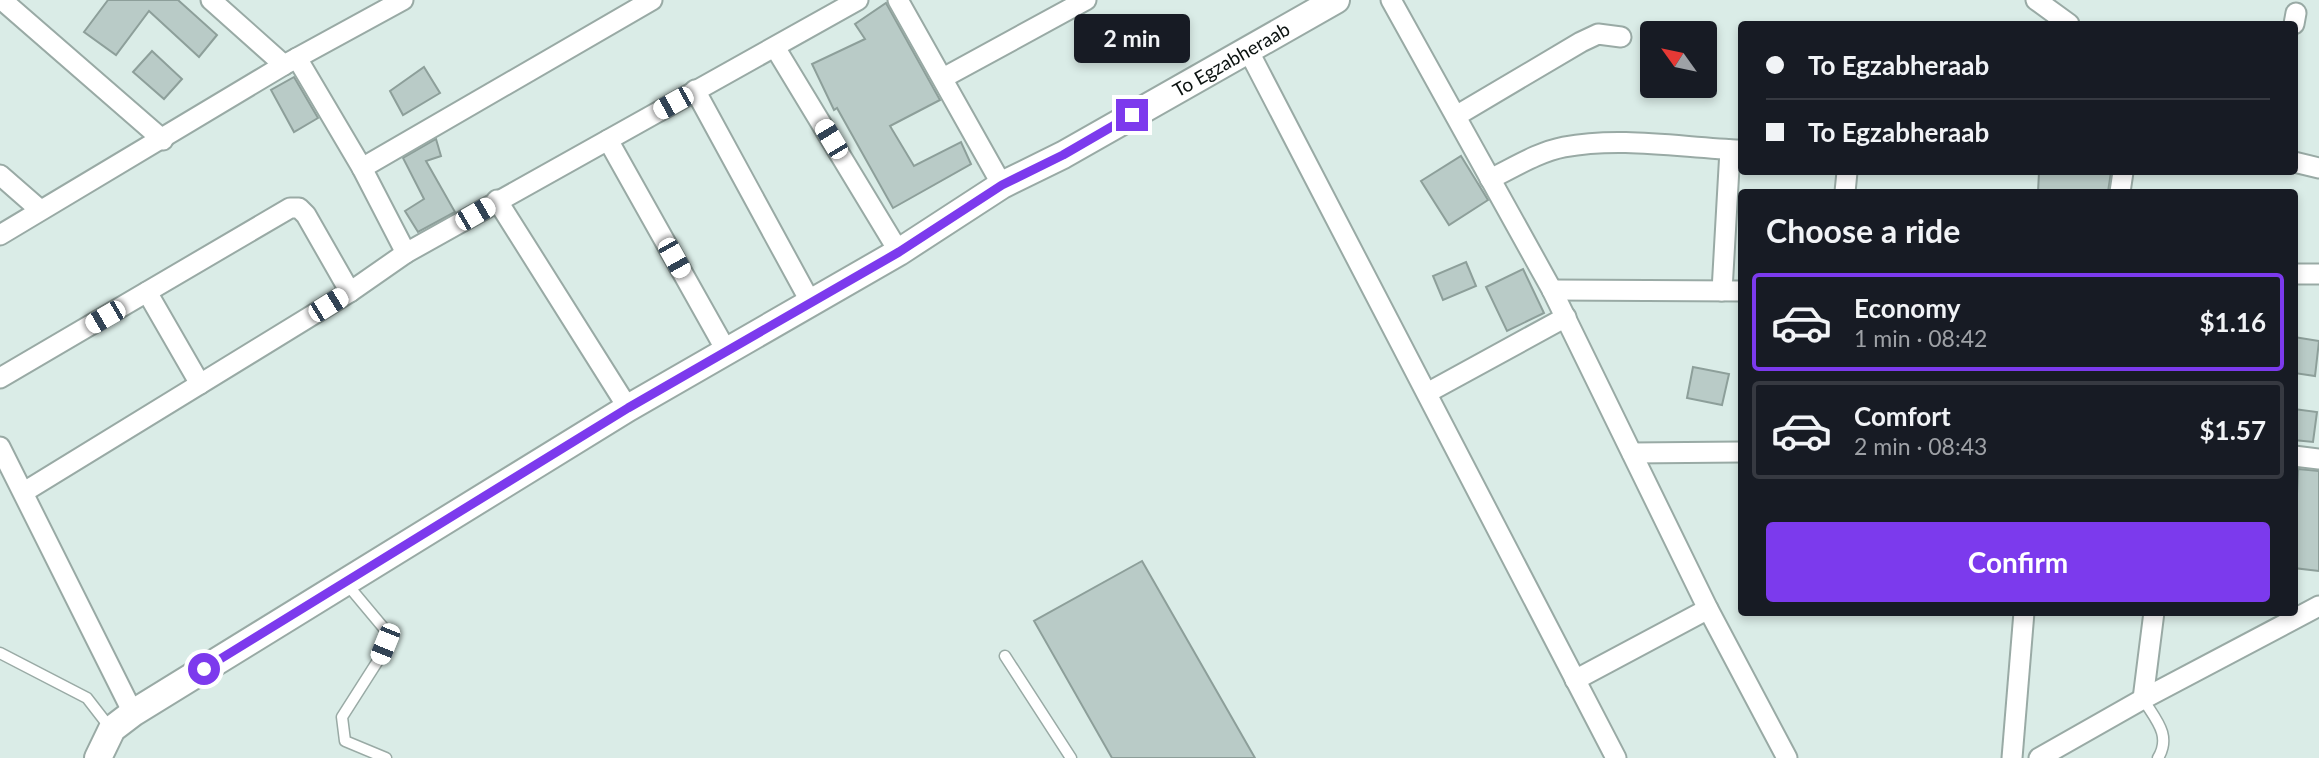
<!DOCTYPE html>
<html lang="en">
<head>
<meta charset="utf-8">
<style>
  :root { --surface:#171b24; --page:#242831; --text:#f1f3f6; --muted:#9ea1a6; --line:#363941; --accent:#7c3aed }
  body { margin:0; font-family:Lato,sans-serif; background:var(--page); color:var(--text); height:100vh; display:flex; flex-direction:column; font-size:26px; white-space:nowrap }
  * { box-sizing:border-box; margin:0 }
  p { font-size:23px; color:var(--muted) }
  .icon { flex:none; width:38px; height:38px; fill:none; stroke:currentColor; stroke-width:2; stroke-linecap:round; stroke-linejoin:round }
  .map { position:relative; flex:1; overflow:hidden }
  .panel { position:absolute; left:1738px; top:189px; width:560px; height:427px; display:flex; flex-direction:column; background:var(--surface); border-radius:7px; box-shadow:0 4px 10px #0003 }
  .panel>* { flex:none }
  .banner { position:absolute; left:1738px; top:21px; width:560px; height:154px; border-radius:7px; box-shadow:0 4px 10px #0003; display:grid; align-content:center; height:154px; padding:0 28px; background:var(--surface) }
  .needle { width:46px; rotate:303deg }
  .tools { position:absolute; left:1640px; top:21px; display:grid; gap:14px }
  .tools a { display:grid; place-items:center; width:77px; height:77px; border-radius:7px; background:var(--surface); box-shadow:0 4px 10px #0003; font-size:35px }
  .end { position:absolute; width:32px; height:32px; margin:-16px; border:9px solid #7c3aed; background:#fff; box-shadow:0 0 0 4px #fff }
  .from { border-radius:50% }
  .bubble { position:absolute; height:49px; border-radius:7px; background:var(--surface); box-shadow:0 4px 10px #0003; font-size:23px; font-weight:700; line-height:49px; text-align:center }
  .car { position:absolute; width:21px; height:42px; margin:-21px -10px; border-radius:9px; box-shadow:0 0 5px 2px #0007; background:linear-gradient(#fff 24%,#345 0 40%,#fff 0 76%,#345 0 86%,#fff 0) }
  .banner b { display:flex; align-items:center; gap:24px; height:66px; font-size:26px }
  .banner b+b { border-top:2px solid var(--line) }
  .banner i { width:18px; height:18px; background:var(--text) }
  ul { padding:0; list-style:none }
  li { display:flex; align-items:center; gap:21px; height:98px; margin:0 14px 10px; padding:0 14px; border:4px solid var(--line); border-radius:7px }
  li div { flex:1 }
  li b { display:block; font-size:26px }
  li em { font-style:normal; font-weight:700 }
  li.current { border-color:var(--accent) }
  li>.icon { width:63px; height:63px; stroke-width:1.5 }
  h2 { padding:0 28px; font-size:32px; line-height:84px }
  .action { display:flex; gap:14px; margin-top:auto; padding:14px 28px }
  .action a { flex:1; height:80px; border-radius:7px; background:var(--accent); color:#fff; font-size:28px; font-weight:700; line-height:80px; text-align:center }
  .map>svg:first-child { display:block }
  .building { fill:#b9cbc7; stroke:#8d9f9a; stroke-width:2 }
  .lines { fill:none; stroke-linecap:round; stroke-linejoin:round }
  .service-casing { stroke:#99aaa5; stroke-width:13 }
  .minor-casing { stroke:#99aaa5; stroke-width:23 }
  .secondary-casing { stroke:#99aaa5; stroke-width:30 }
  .service { stroke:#fff; stroke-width:10 }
  .minor { stroke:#fff; stroke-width:19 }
  .secondary { stroke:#fff; stroke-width:26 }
  .route { stroke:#7c3aed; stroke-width:9 }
  .labels { text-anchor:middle; stroke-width:5; stroke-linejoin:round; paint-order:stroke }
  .street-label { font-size:19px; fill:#0a110f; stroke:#daece7 }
</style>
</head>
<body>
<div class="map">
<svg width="2319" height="758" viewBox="0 0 2319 758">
  <rect width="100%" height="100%" fill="#daece7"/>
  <g class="building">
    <path d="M108 0H178L217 35 199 57 149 11 116 55 84 32Z"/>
    <path d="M886 3 940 100 890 126 914 166 961 142 971 164 893 208 837 108 834 110 812 64 865 39 855 24Z"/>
    <path d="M152 51 182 79 164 99 133 72Z"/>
    <path d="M424 67 440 93 403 115 390 91Z"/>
    <path d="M294 77 318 118 294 132 271 90Z"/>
    <path d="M436 139 441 156 426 161 455 212 418 232 405 211 424 199 403 158Z"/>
    <path d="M1461 156 1488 200 1449 225 1421 181Z"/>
    <path d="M2039 172H2111L2108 192H2038Z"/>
    <path d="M1466 262 1476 286 1443 300 1433 276Z"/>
    <path d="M1523 269 1544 313 1507 331 1486 287Z"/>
    <path d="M2294 337 2319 341 2315 376 2294 373Z"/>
    <path d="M1693 367 1729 374 1722 405 1687 398Z"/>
    <path d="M2294 409 2317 412 2313 442 2294 440Z"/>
    <path d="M2298 469 2319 471V571L2294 568Z"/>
    <path d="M1142 561 1255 758H1112L1034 621Z"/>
  </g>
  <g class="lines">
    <g class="service-casing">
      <g id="service">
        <path d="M346 583 387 632 379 659 342 717 345 741 386 758"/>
        <path d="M0 653 87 698 111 729"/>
        <path d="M1005 656 1071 758"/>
        <path d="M2143 699C2155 719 2172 735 2158 758"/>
      </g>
    </g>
    <g class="minor-casing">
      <g id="minor">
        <path d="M2 0 163 140"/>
        <path d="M211 0 284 65"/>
        <path d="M898 0 1002 185"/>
        <path d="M1391 0 1552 290 1708 609 1787 758"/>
        <path d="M2036 0 2069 24"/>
        <path d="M2294 24 2296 13"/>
        <path d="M1247 48 1616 758"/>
        <path d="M776 49 899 252"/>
        <path d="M297 58 362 168 406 253"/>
        <path d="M943 78 1086 0"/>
        <path d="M695 90 811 303"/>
        <path d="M1456 116 1581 42 1598 34 1621 37"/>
        <path d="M608 140 727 352"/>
        <path d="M2294 162 2319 168"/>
        <path d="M362 168 652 0"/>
        <path d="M0 175 39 209"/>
        <path d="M1490 179C1513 168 1538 152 1564 147 1622 136 1683 148 1741 150"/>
        <path d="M1845 192 1847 172"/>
        <path d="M2120 192 2123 172"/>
        <path d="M497 200 628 408"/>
        <path d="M0 235 284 65 403 0"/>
        <path d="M2294 274H2319"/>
        <path d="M1552 290 1741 291"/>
        <path d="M1722 291 1730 150"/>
        <path d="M147 292 200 384"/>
        <path d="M0 378 290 208H299L306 215 350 292"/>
        <path d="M1427 393 1566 317"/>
        <path d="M0 447 133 713"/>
        <path d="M1632 453 1741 452"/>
        <path d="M2294 456 2319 459"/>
        <path d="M24 492 350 292 406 253 858 0"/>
        <path d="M1575 680 1708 609"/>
        <path d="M2143 699 2154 612"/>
        <path d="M2012 758 2024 612"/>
        <path d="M2039 758 2143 699 2319 606"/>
      </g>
    </g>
    <g class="secondary-casing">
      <g id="secondary">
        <path id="s1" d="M98 758 112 729 133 713 628 408 899 252 1002 185 1063 155 1336 0"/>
      </g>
    </g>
    <use href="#service" class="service"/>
    <use href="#minor" class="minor"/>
    <use href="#secondary" class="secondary"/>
  </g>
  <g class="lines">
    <path class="route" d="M204 669 628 408 899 252 1002 185 1063 155 1132 115"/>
  </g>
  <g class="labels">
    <g class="street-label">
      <text dy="7" stroke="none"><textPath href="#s1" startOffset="1337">To Egzabheraab</textPath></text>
    </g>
  </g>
</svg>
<div class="tools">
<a><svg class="needle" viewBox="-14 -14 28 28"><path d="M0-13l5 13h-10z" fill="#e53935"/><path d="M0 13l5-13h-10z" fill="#9ea1a6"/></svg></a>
</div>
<i class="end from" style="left:204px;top:669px"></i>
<i class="end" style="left:1132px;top:115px"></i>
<div class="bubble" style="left:1074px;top:14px;width:116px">2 min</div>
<i class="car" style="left:673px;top:103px;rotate:241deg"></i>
<i class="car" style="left:831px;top:139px;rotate:329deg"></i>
<i class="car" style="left:475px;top:214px;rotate:60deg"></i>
<i class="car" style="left:674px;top:258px;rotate:151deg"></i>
<i class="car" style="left:328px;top:305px;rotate:58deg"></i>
<i class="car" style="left:105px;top:317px;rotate:240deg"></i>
<i class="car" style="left:385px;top:644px;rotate:202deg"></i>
<div class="banner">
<b><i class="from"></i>To Egzabheraab</b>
<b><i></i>To Egzabheraab</b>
</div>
<section class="panel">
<h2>Choose a ride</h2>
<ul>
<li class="current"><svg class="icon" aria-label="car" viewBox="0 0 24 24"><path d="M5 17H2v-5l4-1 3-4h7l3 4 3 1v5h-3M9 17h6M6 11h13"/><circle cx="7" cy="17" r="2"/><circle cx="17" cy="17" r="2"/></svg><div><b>Economy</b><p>1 min · 08:42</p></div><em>$1.16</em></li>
<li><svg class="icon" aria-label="car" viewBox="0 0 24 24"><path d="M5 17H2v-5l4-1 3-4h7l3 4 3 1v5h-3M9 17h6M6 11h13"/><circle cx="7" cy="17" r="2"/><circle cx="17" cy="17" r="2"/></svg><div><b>Comfort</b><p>2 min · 08:43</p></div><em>$1.57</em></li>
</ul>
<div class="action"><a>Confirm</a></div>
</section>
</div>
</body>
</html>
